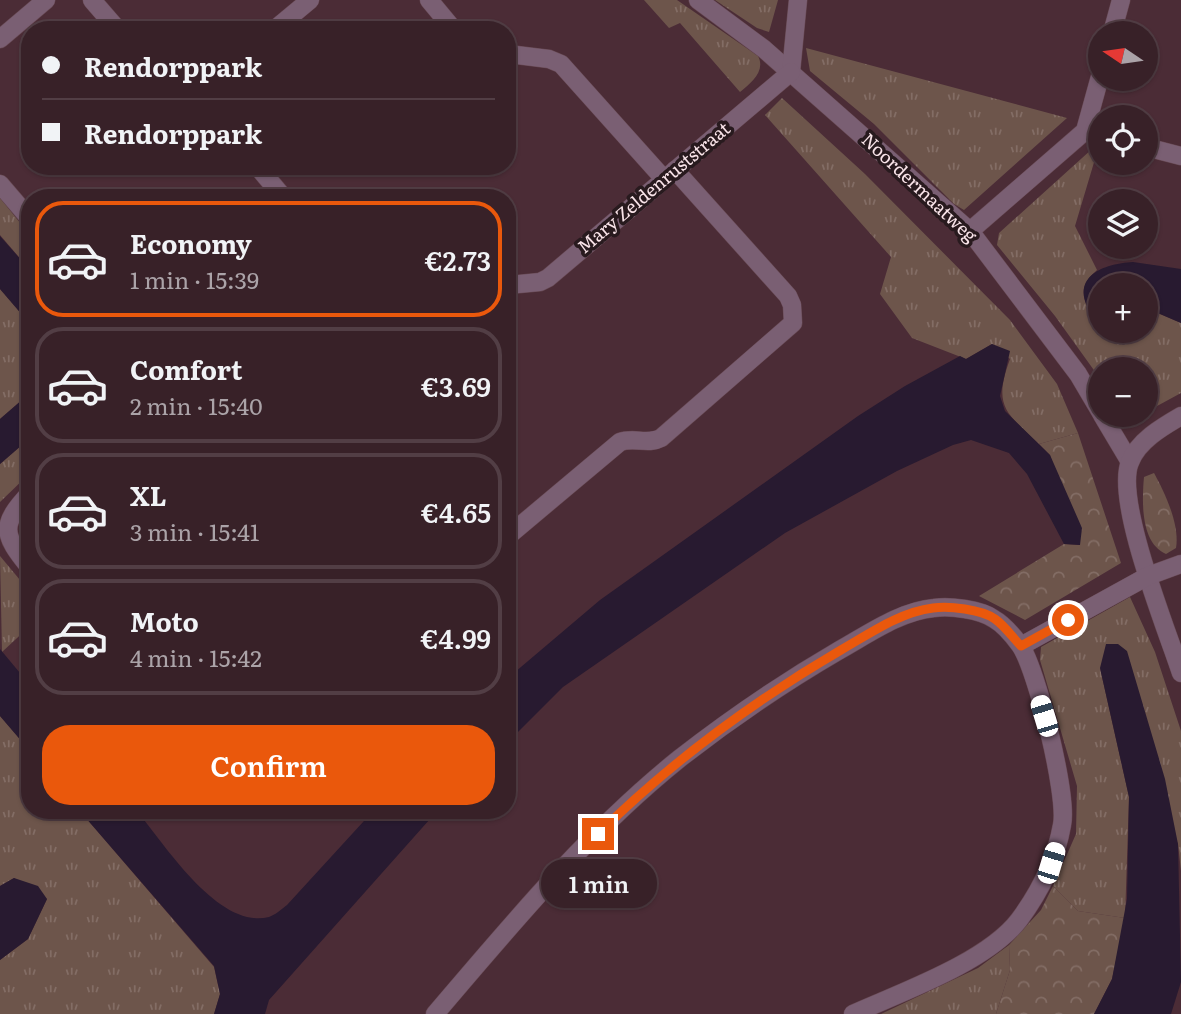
<!DOCTYPE html>
<html lang="en">
<head>
<meta charset="utf-8">
<style>
  :root { --surface:#382128; --page:#3f2930; --text:#f1f3f6; --muted:#aba3a8; --line:#523e45; --accent:#ea580c }
  body { margin:0; font-family:Literata,serif; background:var(--page); color:var(--text); height:100vh; display:flex; flex-direction:column; font-size:26px; white-space:nowrap }
  * { box-sizing:border-box; margin:0 }
  p { font-size:23px; color:var(--muted) }
  .icon { flex:none; width:38px; height:38px; fill:none; stroke:currentColor; stroke-width:2; stroke-linecap:round; stroke-linejoin:round }
  .map { position:relative; flex:1; overflow:hidden }
  .side { position:absolute; left:21px; top:189px; width:495px; height:630px; display:flex; flex-direction:column; background:var(--surface); border-radius:28px; box-shadow:0 2px 5px #0004,0 0 0 2px var(--line) }
  .side>* { flex:none }
  .hud { position:absolute; left:21px; top:21px; width:495px; height:154px; border-radius:28px; box-shadow:0 2px 5px #0004,0 0 0 2px var(--line); display:grid; align-content:center; height:154px; padding:0 21px; background:var(--surface) }
  .needle { width:46px; rotate:283deg }
  .buttons { position:absolute; left:1088px; top:21px; display:grid; gap:14px }
  .buttons a { display:grid; place-items:center; width:70px; height:70px; border-radius:50%; background:var(--surface); box-shadow:0 2px 5px #0004,0 0 0 2px var(--line); font-size:35px }
  .end { position:absolute; width:32px; height:32px; margin:-16px; border:9px solid #ea580c; background:#fff; box-shadow:0 0 0 4px #fff }
  .from { border-radius:50% }
  .bubble { position:absolute; height:49px; border-radius:24px; background:var(--surface); box-shadow:0 2px 5px #0004,0 0 0 2px var(--line); font-size:23px; font-weight:600; line-height:49px; text-align:center }
  .car { position:absolute; width:21px; height:42px; margin:-21px -10px; border-radius:9px; box-shadow:0 0 5px 2px #0007; background:linear-gradient(#fff 24%,#345 0 40%,#fff 0 76%,#345 0 86%,#fff 0) }
  .hud b { display:flex; align-items:center; gap:24px; height:66px; font-size:26px }
  .hud b+b { border-top:2px solid var(--line) }
  .hud i { width:18px; height:18px; background:var(--text) }
  ul { padding:12px 0 0; list-style:none }
  li { display:flex; align-items:center; gap:21px; height:116px; margin:0 14px 10px; padding:0 7px; border:4px solid var(--line); border-radius:28px }
  li div { flex:1 }
  li b { display:block; font-size:26px }
  li em { font-style:normal; font-weight:600 }
  li.current { border-color:var(--accent) }
  li>.icon { width:63px; height:63px; stroke-width:1.5 }
  .button { display:flex; gap:14px; margin-top:auto; padding:14px 21px }
  .button a { flex:1; height:80px; border-radius:28px; background:var(--accent); color:#fff; font-size:28px; font-weight:600; line-height:80px; text-align:center }
  .map>svg:first-child { display:block }
  .grass { fill:url(#grass-tufts) }
  .forest { fill:url(#forest-crowns) }
  .water { fill:#281a30 }
  .lines { fill:none; stroke-linecap:round; stroke-linejoin:round }
  .minor-casing { stroke:#674953; stroke-width:19 }
  .minor { stroke:#7a5f73; stroke-width:18 }
  .route { stroke:#ea580c; stroke-width:9 }
  .labels { text-anchor:middle; stroke-width:7; stroke-linejoin:round; paint-order:stroke }
  .street-label { font-size:18px; fill:#f9e4e9; stroke:#281a1e }
</style>
</head>
<body>
<div class="map">
<svg width="1181" height="1014" viewBox="0 0 1181 1014">
  <defs>
    <pattern id="grass-tufts" width="24" height="20" patternUnits="userSpaceOnUse" patternTransform="scale(1.75)"><rect width="24" height="20" fill="#6d554b"/><path d="M3 7l-1-3M5 7V3M7 7l1-3M15 17l-1-3M17 17v-4M19 17l1-3" fill="none" stroke="#836d65"/></pattern>
    <pattern id="forest-crowns" width="20" height="18" patternUnits="userSpaceOnUse" patternTransform="scale(1.75)"><rect width="20" height="18" fill="#6d554b"/><path d="M2 6a3 3 0 1 1 6 0M12 15a3 3 0 1 1 6 0" fill="none" stroke="#836d65"/></pattern>
  </defs>
  <rect width="100%" height="100%" fill="#4b2c36"/>
  <g class="grass">
    <path d="M644 0H677L758 56C766 71 751 83 740 92L680 23 669 28Z"/>
    <path d="M715 0H778L769 32 757 28Z"/>
    <path d="M806 48 1067 118 964 210 954 204 874 124 810 71Z"/>
    <path d="M782 98 865 174 1010 320 1057 384 1078 433 1039 444C1005 412 993 406 1010 359L992 344 966 359 912 338 880 294 891 257 765 115Z"/>
    <path d="M1092 149H1098L1075 226 1097 270C1082 283 1080 293 1089 310H1101V331H1146V308L1181 323V393L1146 412V369H1101V380L1055 316 997 245 999 233Z"/>
    <path d="M0 198 30 235V270L0 235Z"/>
    <path d="M0 289 30 324V393L0 419Z"/>
    <path d="M30 438V473L0 502V464Z"/>
    <path d="M0 556 30 592V626L2 652Z"/>
    <path d="M1130 597 1155 652 1181 731V871L1178 844 1100 668 1129 797 1125 918 1078 911 1053 886 1076 834 1077 786 1040 660 1041 647Z"/>
    <path d="M0 716 30 751V810H79L214 967 220 994 214 1014H0V960L28 939 47 899 14 878 0 886Z"/>
    <path d="M1009 945 1010 970 996 1014H881L978 968Z"/>
  </g>
  <g class="forest">
    <path d="M1078 433 1121 563 1025 620 979 596 1064 544 1080 545 1050 455 1039 444Z"/>
    <path d="M1154 473C1165 493 1180 525 1176 548L1166 554C1140 543 1142 500 1144 477Z"/>
    <path d="M1053 886 1078 911 1125 918 1112 979 1094 1014H996L1010 970 1009 945 1041 910Z"/>
  </g>
  <g class="water">
    <path d="M0 236 30 270V324L0 289Z"/>
    <path d="M1133 262 1181 269V323L1146 308V285H1101V310H1089C1071 276 1103 264 1133 262Z"/>
    <path d="M992 344 1010 351 1000 396 1005 411 1050 455 1082 528 1080 545 1064 544 1027 474 1009 453 971 440 953 445 897 471 785 533 563 687 508 742V678L600 600 858 416 905 386 960 356 966 359Z"/>
    <path d="M30 393V438L0 464V419Z"/>
    <path d="M1106 644H1118L1127 651 1165 779 1178 844 1181 982 1171 1014H1094L1112 979 1127 899 1129 797 1100 668Z"/>
    <path d="M0 649 30 685V751L0 716Z"/>
    <path d="M79 810H136C164 843 218 930 269 917 275 915 282 909 287 905L374 810H438L269 1000 265 1014H214L220 994 214 966Z"/>
    <path d="M14 878 38 886 47 899 28 939 0 960V886Z"/>
  </g>
  <g class="lines">
    <g class="minor-casing">
      <g id="minor">
        <path d="M92 0 118 30"/>
        <path d="M429 0 454 30"/>
        <path d="M698 0 764 49 970 231 1078 374 1101 413"/>
        <path d="M274 30 310 0"/>
        <path d="M1112 33 1121 0"/>
        <path d="M0 39 46 0"/>
        <path d="M508 54 549 59 561 64 664 179"/>
        <path d="M791 72 798 0"/>
        <path d="M1146 147 1181 156"/>
        <path d="M257 166 284 198"/>
        <path d="M0 184 30 219"/>
        <path d="M970 231 1085 131 1101 73"/>
        <path d="M508 285 540 282 548 278 791 72"/>
        <path d="M1102 415 1130 462"/>
        <path d="M1181 416C1162 427 1138 441 1130 462 1114 500 1167 630 1181 673"/>
        <path d="M30 493C0 525 2 534 30 568"/>
        <path d="M508 536 620 442C634 437 648 445 661 438L793 323 792 305 788 296 675 170"/>
        <path d="M1021 646 1148 576 1181 564"/>
        <path d="M435 1014C511 925 587 833 679 759 729 720 783 683 838 651 867 635 900 611 934 608 950 606 980 609 994 619 1003 624 1014 637 1020 645 1037 669 1068 797 1062 825 1056 859 1039 893 1019 920 987 962 902 992 853 1014"/>
      </g>
    </g>
    <use href="#minor" class="minor"/>
  </g>
  <g class="lines">
    <path class="route" d="M598 834C671 762 752 702 841 650 869 634 900 612 933 608 949 606 981 609 995 619 1005 626 1013 638 1021 646L1068 620"/>
  </g>
  <g class="labels">
    <g class="street-label">
      <text transform="translate(654 188) rotate(-40)" y="6">Mary Zeldenruststraat</text>
      <text transform="translate(919 188) rotate(43)" y="6">Noordermaatweg</text>
    </g>
  </g>
</svg>
<div class="buttons">
<a><svg class="needle" viewBox="-14 -14 28 28"><path d="M0-13l5 13h-10z" fill="#e53935"/><path d="M0 13l5-13h-10z" fill="#aba3a8"/></svg></a>
<a><svg class="icon" aria-label="locate" viewBox="0 0 24 24"><circle cx="12" cy="12" r="6"/><path d="M12 2v4M12 18v4M2 12h4M18 12h4"/></svg></a>
<a><svg class="icon" aria-label="layers" viewBox="0 0 24 24"><path d="M12 4l9 5-9 5-9-5zM3 14l9 5 9-5"/></svg></a>
<a>+</a>
<a>−</a>
</div>
<i class="end from" style="left:1068px;top:620px"></i>
<i class="end" style="left:598px;top:834px"></i>
<div class="bubble" style="left:541px;top:859px;width:116px">1 min</div>
<i class="car" style="left:1044px;top:716px;rotate:343deg"></i>
<i class="car" style="left:1051px;top:863px;rotate:17deg"></i>
<div class="hud">
<b><i class="from"></i>Rendorppark</b>
<b><i></i>Rendorppark</b>
</div>
<section class="side">
<ul>
<li class="current"><svg class="icon" aria-label="car" viewBox="0 0 24 24"><path d="M5 17H2v-5l4-1 3-4h7l3 4 3 1v5h-3M9 17h6M6 11h13"/><circle cx="7" cy="17" r="2"/><circle cx="17" cy="17" r="2"/></svg><div><b>Economy</b><p>1 min · 15:39</p></div><em>€2.73</em></li>
<li><svg class="icon" aria-label="car" viewBox="0 0 24 24"><path d="M5 17H2v-5l4-1 3-4h7l3 4 3 1v5h-3M9 17h6M6 11h13"/><circle cx="7" cy="17" r="2"/><circle cx="17" cy="17" r="2"/></svg><div><b>Comfort</b><p>2 min · 15:40</p></div><em>€3.69</em></li>
<li><svg class="icon" aria-label="car" viewBox="0 0 24 24"><path d="M5 17H2v-5l4-1 3-4h7l3 4 3 1v5h-3M9 17h6M6 11h13"/><circle cx="7" cy="17" r="2"/><circle cx="17" cy="17" r="2"/></svg><div><b>XL</b><p>3 min · 15:41</p></div><em>€4.65</em></li>
<li><svg class="icon" aria-label="car" viewBox="0 0 24 24"><path d="M5 17H2v-5l4-1 3-4h7l3 4 3 1v5h-3M9 17h6M6 11h13"/><circle cx="7" cy="17" r="2"/><circle cx="17" cy="17" r="2"/></svg><div><b>Moto</b><p>4 min · 15:42</p></div><em>€4.99</em></li>
</ul>
<div class="button"><a>Confirm</a></div>
</section>
</div>
</body>
</html>
